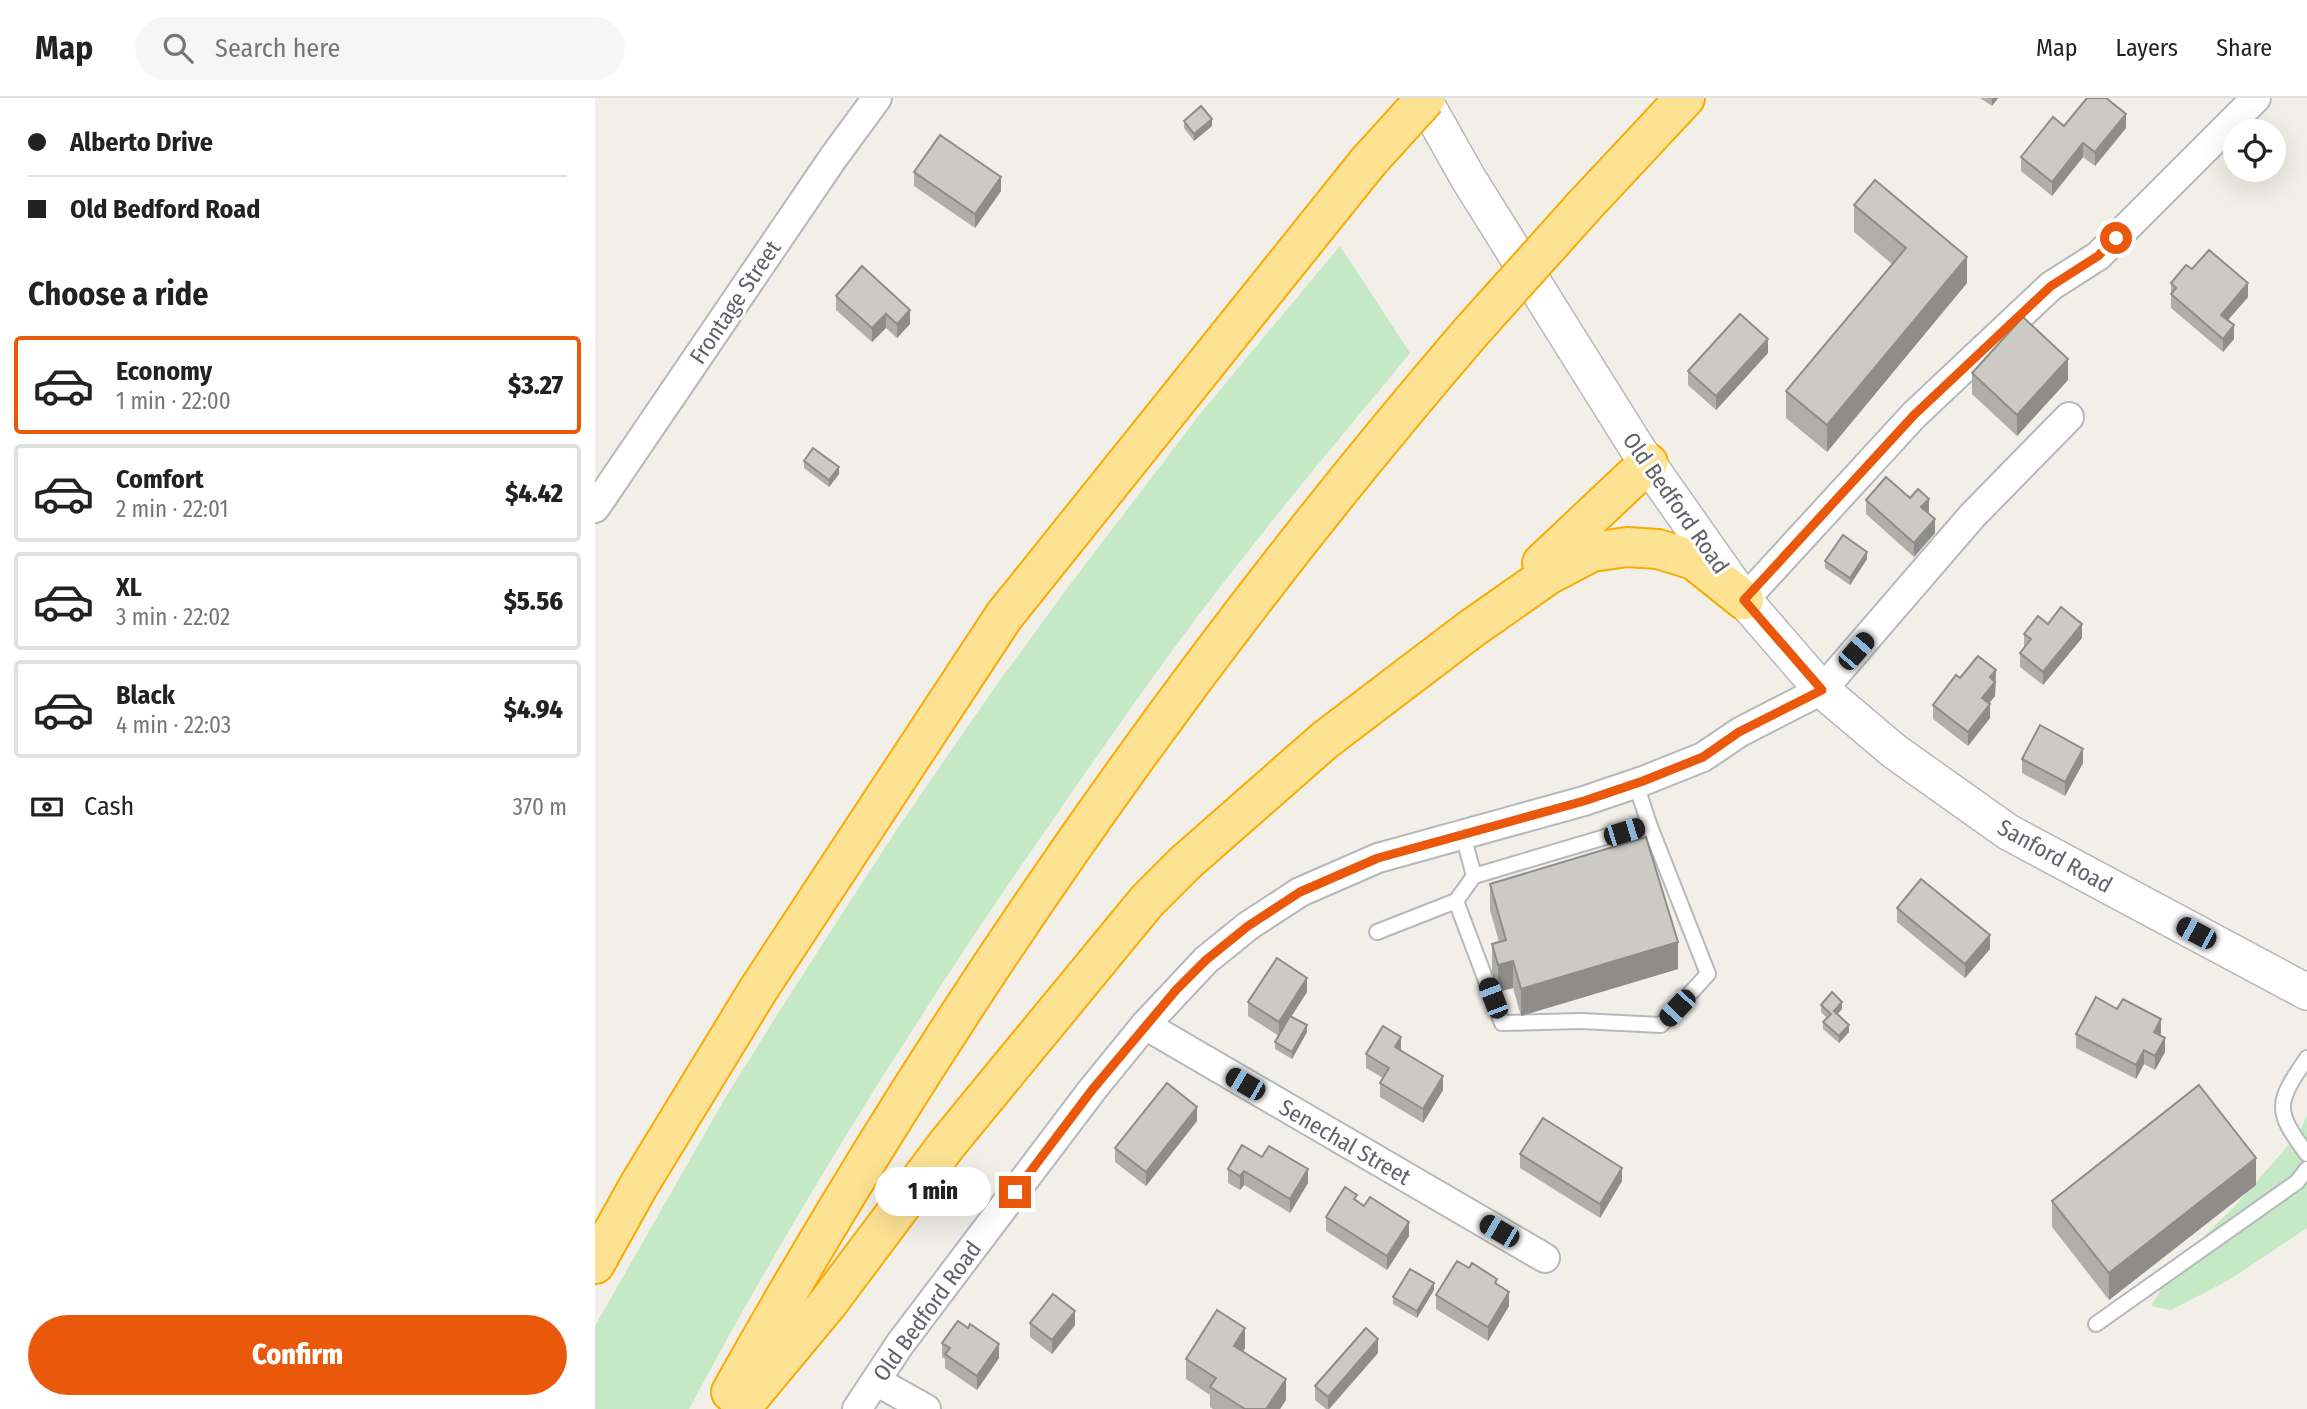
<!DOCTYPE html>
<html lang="en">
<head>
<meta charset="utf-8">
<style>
  :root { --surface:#fff; --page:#f6f6f6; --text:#222; --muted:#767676; --line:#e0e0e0; --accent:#ea580c }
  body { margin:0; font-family:"Fira Sans Condensed",sans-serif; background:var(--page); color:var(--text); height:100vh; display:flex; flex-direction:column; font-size:26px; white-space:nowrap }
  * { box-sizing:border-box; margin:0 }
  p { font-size:23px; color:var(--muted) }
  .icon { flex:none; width:38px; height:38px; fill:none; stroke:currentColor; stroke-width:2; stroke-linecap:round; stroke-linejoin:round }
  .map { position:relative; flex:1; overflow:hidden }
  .drawer { display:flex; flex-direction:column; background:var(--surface); width:595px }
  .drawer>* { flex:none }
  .guide { display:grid; align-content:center; height:154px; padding:0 28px; background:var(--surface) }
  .tools { position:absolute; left:1628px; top:21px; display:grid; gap:14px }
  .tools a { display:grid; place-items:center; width:63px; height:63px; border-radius:50%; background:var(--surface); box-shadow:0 7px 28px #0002; font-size:35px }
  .end { position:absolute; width:32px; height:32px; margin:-16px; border:9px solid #ea580c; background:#fff; box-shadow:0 0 0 4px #fff }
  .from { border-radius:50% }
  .bubble { position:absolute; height:49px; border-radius:24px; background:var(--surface); box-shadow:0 7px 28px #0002; font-size:23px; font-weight:800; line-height:49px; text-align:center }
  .car { position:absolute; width:21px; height:42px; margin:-21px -10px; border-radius:9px; box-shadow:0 0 5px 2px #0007; background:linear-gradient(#222 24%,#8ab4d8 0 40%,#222 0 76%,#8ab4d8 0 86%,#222 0) }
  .guide b { display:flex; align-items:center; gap:24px; height:66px; font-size:26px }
  .guide b+b { border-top:2px solid var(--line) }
  .guide i { width:18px; height:18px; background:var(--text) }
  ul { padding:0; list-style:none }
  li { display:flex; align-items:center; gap:21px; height:98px; margin:0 14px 10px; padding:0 14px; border:4px solid var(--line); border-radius:7px }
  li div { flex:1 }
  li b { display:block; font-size:26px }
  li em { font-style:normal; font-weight:800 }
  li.current { border-color:var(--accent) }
  li>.icon { width:63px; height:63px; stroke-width:1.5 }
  h2 { padding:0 28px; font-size:32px; line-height:84px }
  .pay { display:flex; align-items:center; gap:18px; height:77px; padding:0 28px; font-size:26px }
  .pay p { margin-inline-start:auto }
  .primary-button { display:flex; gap:14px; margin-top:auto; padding:14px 28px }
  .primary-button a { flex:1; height:80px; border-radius:42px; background:var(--accent); color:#fff; font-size:28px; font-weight:800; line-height:80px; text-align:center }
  header { display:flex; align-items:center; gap:42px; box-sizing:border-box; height:98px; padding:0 35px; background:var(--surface); border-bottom:2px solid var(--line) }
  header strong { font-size:33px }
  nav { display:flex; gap:38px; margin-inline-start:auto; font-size:24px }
  .search { width:490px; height:63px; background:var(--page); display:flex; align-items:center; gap:18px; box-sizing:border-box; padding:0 24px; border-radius:38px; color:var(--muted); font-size:26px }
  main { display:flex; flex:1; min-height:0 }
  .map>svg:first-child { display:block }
  .green { fill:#c5e8c5 }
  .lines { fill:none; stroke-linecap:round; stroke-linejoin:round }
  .service-casing { stroke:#b5b8bc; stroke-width:18 }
  .minor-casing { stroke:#b5b8bc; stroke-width:32 }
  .tertiary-casing { stroke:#b5b8bc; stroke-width:38 }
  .motorway-casing { stroke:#f9ab00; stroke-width:42 }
  .service { stroke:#fff; stroke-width:14 }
  .minor { stroke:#fff; stroke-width:28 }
  .tertiary { stroke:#fff; stroke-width:35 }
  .motorway { stroke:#fde293; stroke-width:38 }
  .motorway-bridge-casing { stroke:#f9ab00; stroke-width:42; stroke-linecap:butt }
  .motorway-bridge { stroke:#fde293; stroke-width:38 }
  .wall { fill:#afaea9 }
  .shaded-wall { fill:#8f8d8a }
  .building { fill:#cccac5; stroke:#8f8d8a; stroke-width:2 }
  .route { stroke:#ea580c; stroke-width:9 }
  .labels { text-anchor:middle; stroke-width:6; stroke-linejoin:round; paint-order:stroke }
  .street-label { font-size:23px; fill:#5f6368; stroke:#fff }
</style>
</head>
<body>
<header>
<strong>Map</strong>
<div class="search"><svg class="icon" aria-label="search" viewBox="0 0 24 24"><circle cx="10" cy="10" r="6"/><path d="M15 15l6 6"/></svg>Search here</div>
<nav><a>Map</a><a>Layers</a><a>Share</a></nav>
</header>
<main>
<section class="drawer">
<div class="guide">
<b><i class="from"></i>Alberto Drive</b>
<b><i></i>Old Bedford Road</b>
</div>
<h2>Choose a ride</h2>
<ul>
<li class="current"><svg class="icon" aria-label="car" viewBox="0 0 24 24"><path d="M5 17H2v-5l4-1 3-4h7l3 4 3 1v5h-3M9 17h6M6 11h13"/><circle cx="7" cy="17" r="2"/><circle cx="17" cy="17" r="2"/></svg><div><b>Economy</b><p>1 min · 22:00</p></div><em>$3.27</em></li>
<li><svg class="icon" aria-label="car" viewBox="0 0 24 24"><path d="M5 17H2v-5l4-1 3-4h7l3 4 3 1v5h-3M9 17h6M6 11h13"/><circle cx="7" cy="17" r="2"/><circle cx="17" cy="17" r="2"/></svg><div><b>Comfort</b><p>2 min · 22:01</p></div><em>$4.42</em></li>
<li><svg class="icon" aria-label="car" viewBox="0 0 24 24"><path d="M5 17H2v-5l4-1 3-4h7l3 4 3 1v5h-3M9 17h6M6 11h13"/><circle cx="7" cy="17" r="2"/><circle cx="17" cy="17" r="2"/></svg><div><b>XL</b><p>3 min · 22:02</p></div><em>$5.56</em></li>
<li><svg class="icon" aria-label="car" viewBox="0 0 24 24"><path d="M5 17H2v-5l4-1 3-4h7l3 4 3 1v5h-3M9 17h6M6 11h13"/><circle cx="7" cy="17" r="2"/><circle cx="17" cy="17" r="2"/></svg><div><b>Black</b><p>4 min · 22:03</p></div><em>$4.94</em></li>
</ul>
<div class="pay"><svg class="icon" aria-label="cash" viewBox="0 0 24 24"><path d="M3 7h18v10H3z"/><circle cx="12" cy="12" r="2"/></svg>Cash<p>370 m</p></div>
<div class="primary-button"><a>Confirm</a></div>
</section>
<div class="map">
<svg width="1712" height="1311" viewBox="0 0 1712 1311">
  <rect width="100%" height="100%" fill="#f1efe8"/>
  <g class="green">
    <path d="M745 148 815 255C755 328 694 400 636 475 570 559 509 648 448 736 320 921 200 1113 94 1311H0V1228L129 1002 196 895 302 731 400 589 477 484 605 316Z"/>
    <path d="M1712 1017V1130L1634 1182 1576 1212 1556 1208 1581 1166 1640 1108 1705 1034Z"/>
  </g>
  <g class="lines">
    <g class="service-casing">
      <g id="service">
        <path d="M868 737 879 778 1054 726 1041 686"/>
        <path d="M879 778 861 803 907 925 986 923 1066 927 1113 876 1054 726"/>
        <path d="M782 834 861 803"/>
        <path d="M1712 960C1681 1005 1679 1012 1712 1056"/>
        <path d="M1501 1226 1702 1084 1712 1071"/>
      </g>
    </g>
    <g class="minor-casing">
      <g id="minor">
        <path d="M0 410 238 60 282 0"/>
        <path d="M1149 502 1319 317 1456 188 1503 158 1661 0"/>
        <path d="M550 927 950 1160"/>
        <path d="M281 1283 331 1311"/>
        <path d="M262 1311 305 1246 497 992 550 927 611 862 653 828 705 794 783 760 989 703 1048 683 1108 659 1145 634 1227 592 1377 418 1474 319"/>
      </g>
    </g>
    <g class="tertiary-casing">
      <path id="tertiary" d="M828 0 873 80 1042 350 1149 502 1227 592 1299 653 1413 734 1712 894"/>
    </g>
    <g class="motorway-casing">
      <g id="motorway">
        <path d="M989 108 1090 0"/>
        <path d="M947 465 1053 365"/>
        <path d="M0 1166 44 1087 163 892 409 518 773 64"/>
        <path d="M136 1294C347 918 595 561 876 234"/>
        <path d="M145 1311 233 1205 353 1045 552 803 590 765 730 642 876 531 953 477 997 454 1032 449 1063 451 1099 462 1149 502"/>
      </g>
    </g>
    <use href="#service" class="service"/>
    <use href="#minor" class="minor"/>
    <use href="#tertiary" class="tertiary"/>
    <use href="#motorway" class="motorway"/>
    <g class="motorway-bridge-casing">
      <g id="motorway-bridge">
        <path d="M773 64 831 0"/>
        <path d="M876 234 989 108"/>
      </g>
    </g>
    <use href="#motorway-bridge" class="motorway-bridge"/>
  </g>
  <g class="wall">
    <path d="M1385 0H1403L1397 8Z"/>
    <path d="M589 23 617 28 599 43 589 30Z"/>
    <path d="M1469 28 1531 30 1500 68 1488 59 1457 98 1426 73V59Z"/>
    <path d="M319 74 406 93 380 130 319 88Z"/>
    <path d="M1259 107 1372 185 1232 354 1191 320V293L1297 166 1259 134Z"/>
    <path d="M267 168 315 226 302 240 291 230 277 244 241 212V198Z"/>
    <path d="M1597 171 1653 199 1633 222 1639 241 1628 254 1576 210V185Z"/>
    <path d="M1173 255 1121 312 1093 287V273Z"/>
    <path d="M1377 275 1473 282 1422 338 1377 296Z"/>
    <path d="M209 363 244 376 234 389 209 370Z"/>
    <path d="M1315 400 1333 415 1340 435 1319 459 1271 416V402Z"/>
    <path d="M1272 461 1255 487 1230 470V463Z"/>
    <path d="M1453 526 1487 540 1448 587 1425 569V555L1429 550V536Z"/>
    <path d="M1401 572 1400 598 1394 605 1395 620 1373 648 1338 621V607L1365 580Z"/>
    <path d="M1427 661 1488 665 1470 698 1427 675Z"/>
    <path d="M895 786 1083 871 926 918 918 890 903 894 897 873V846L904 844 895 812Z"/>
    <path d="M1302 810 1395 851 1370 880 1302 824Z"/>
    <path d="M712 894 696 918 712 934 697 961 680 951V944L684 938 653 918V904Z"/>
    <path d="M1226 907 1247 911 1242 916 1254 934 1244 945 1228 931V924L1232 920 1226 914Z"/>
    <path d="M1566 935 1564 937 1570 954 1560 972 1549 966 1541 981 1481 950V936Z"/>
    <path d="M806 953 848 992 828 1025 785 999V985L788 980 771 970V956Z"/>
    <path d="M602 1023 551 1088 520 1064V1050Z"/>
    <path d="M925 1056 1027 1083 1005 1120 925 1070Z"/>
    <path d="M633 1071 713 1085 695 1115 649 1087 645 1092 633 1085Z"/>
    <path d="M1661 1087 1514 1202 1457 1129V1103Z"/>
    <path d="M762 1103 814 1138 792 1172 731 1133V1119Z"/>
    <path d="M902 1186 914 1208 893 1243 841 1211V1197Z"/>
    <path d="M839 1192 822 1220 798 1206V1199Z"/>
    <path d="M435 1225 480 1227 457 1256 435 1239Z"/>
    <path d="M347 1245 404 1260 382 1292 350 1270V1261L347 1259Z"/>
    <path d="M650 1250 648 1254 691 1302 685 1311H618L615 1309V1297L591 1281V1261Z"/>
    <path d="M783 1255 734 1311H731L720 1302V1288Z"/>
  </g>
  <g class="shaded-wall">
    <path d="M1398 0H1403L1397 8V1Z"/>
    <path d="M1531 16V30L1500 68V54Z"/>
    <path d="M617 21V28L599 43V36Z"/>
    <path d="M1488 45V59L1457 98V84Z"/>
    <path d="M406 79V93L380 130V116Z"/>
    <path d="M1372 159V185L1232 354V327Z"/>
    <path d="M1653 185V199L1626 230V217Z"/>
    <path d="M315 212V226L302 240V226Z"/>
    <path d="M291 216V230L277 244V230Z"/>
    <path d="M1639 227V241L1628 254V241Z"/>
    <path d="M1173 241V255L1121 312V298Z"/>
    <path d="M1473 261V282L1422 338V317Z"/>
    <path d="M244 369V376L234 389V382Z"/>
    <path d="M1334 401V415L1326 409Z"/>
    <path d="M1340 421V435L1319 459V445Z"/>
    <path d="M1272 454V461L1255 487V480Z"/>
    <path d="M1487 526V540L1448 587V574Z"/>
    <path d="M1401 572 1400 598 1387 614V600L1395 579Z"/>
    <path d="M1395 606V620L1373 648V634Z"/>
    <path d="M1488 651V665L1470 698V684Z"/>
    <path d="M1395 837V851L1370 880V866Z"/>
    <path d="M1083 844V871L926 918V891Z"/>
    <path d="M918 863V890L903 894V867Z"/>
    <path d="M712 880V894L684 938V924Z"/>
    <path d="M1247 904V911L1239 920V913Z"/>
    <path d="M1566 921V935L1559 948V934Z"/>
    <path d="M712 927V934L697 961V954Z"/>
    <path d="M1254 927V934L1244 945V938Z"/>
    <path d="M806 939V953L800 949Z"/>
    <path d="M1570 940V954L1560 972V958Z"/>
    <path d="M1549 952V966L1541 981V967Z"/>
    <path d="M848 978V992L828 1025V1011Z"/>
    <path d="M602 1009V1023L551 1088V1074Z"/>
    <path d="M1661 1060V1087L1514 1202V1175Z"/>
    <path d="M1027 1070V1083L1005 1120V1106Z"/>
    <path d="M713 1071V1085L695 1115V1101Z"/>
    <path d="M649 1073V1087L645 1092V1078Z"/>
    <path d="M814 1124V1138L792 1172V1158Z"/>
    <path d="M839 1185V1192L822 1220V1213Z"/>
    <path d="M914 1194V1208L893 1243V1229Z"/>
    <path d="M480 1213V1227L457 1256V1242Z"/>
    <path d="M650 1230V1250L639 1269V1248Z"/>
    <path d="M783 1241V1255L734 1311H733V1299Z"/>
    <path d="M404 1246V1260L382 1292V1278Z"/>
    <path d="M691 1281V1302L685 1311H671Z"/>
  </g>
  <g class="building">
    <path d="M1492 0H1511L1531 16 1500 54 1488 45 1457 84 1426 59 1458 19 1469 28Z"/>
    <path d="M606 8 617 21 599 36 589 23Z"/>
    <path d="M345 37 406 79 380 116 319 74Z"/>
    <path d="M1280 82 1372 159 1232 327 1191 293 1311 150 1259 107Z"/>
    <path d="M1614 152 1653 185 1626 217 1639 227 1628 241 1576 196 1581 190 1576 185 1591 167 1597 171Z"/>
    <path d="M267 168 315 212 302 226 291 216 277 230 241 198Z"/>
    <path d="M1145 216 1173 241 1121 298 1093 273Z"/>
    <path d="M1428 219 1473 261 1422 317 1377 275Z"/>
    <path d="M218 350 244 369 234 382 209 363Z"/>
    <path d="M1291 379 1315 400 1323 391 1334 401 1326 409 1340 421 1319 445 1271 402Z"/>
    <path d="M1248 437 1272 454 1255 480 1230 463Z"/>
    <path d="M1466 509 1487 526 1448 574 1425 555 1436 541 1429 536 1443 518 1453 526Z"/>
    <path d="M1383 558 1401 572 1395 579 1400 584 1387 600 1395 606 1373 634 1338 607 1361 577 1365 580Z"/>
    <path d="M1445 627 1488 651 1470 684 1427 661Z"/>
    <path d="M1051 739 1083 844 926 891 918 863 903 867 897 846 911 842 895 786Z"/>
    <path d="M1326 781 1395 837 1370 866 1302 810Z"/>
    <path d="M682 860 712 880 684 924 653 904Z"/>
    <path d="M1237 894 1247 904 1239 913 1254 927 1244 938 1228 924 1236 916 1226 907Z"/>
    <path d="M1501 899 1522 911 1528 901 1566 921 1559 934 1570 940 1560 958 1549 952 1541 967 1481 936Z"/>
    <path d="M695 918 712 927 697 954 680 944Z"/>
    <path d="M788 928 806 939 800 949 848 978 828 1011 785 985 794 970 771 956Z"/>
    <path d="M572 985 602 1009 551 1074 520 1050Z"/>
    <path d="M1604 987 1661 1060 1514 1175 1457 1103Z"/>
    <path d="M948 1020 1027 1070 1005 1106 925 1056Z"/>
    <path d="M647 1047 667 1059 674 1048 713 1071 695 1101 649 1073 645 1078 633 1071Z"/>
    <path d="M750 1089 762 1097 759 1101 769 1108 775 1099 814 1124 792 1158 731 1119Z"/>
    <path d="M862 1163 874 1170 877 1165 902 1181 900 1185 914 1194 893 1229 841 1197Z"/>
    <path d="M815 1171 839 1185 822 1213 798 1199Z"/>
    <path d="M458 1196 480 1213 457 1242 435 1225Z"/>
    <path d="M622 1212 650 1230 639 1248 691 1281 671 1311H650L615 1289 621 1280 591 1261Z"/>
    <path d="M363 1223 373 1230 375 1226 404 1246 382 1278 350 1256 355 1250 347 1245Z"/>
    <path d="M771 1230 783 1241 733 1299 720 1288Z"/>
  </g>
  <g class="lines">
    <path class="route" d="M420 1094 497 992 581 892 611 862 653 828 705 794 783 760 989 703 1048 683 1108 659 1144 634 1227 592 1149 502 1319 317 1456 188 1503 158 1521 140"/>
  </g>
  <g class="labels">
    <g class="street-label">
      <text transform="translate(140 204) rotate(-56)" y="8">Frontage Street</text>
      <text transform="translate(1081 405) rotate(55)" y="8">Old Bedford Road</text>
      <text transform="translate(1460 758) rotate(29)" y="8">Sanford Road</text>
      <text transform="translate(750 1044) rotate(30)" y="8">Senechal Street</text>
      <text transform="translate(332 1213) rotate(-54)" y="8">Old Bedford Road</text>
    </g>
  </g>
</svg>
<div class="tools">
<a><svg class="icon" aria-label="locate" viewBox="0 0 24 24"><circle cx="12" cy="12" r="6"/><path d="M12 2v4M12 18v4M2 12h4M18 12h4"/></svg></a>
</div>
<i class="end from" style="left:1521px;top:140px"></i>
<i class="end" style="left:420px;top:1094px"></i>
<div class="bubble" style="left:280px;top:1069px;width:116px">1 min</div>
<i class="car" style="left:1261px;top:553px;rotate:41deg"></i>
<i class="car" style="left:1029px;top:734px;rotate:73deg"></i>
<i class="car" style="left:1601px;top:835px;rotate:298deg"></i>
<i class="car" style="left:898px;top:900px;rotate:339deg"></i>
<i class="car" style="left:1082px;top:910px;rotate:223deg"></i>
<i class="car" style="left:650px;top:986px;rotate:300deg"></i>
<i class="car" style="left:904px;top:1133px;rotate:300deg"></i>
</div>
</main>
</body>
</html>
